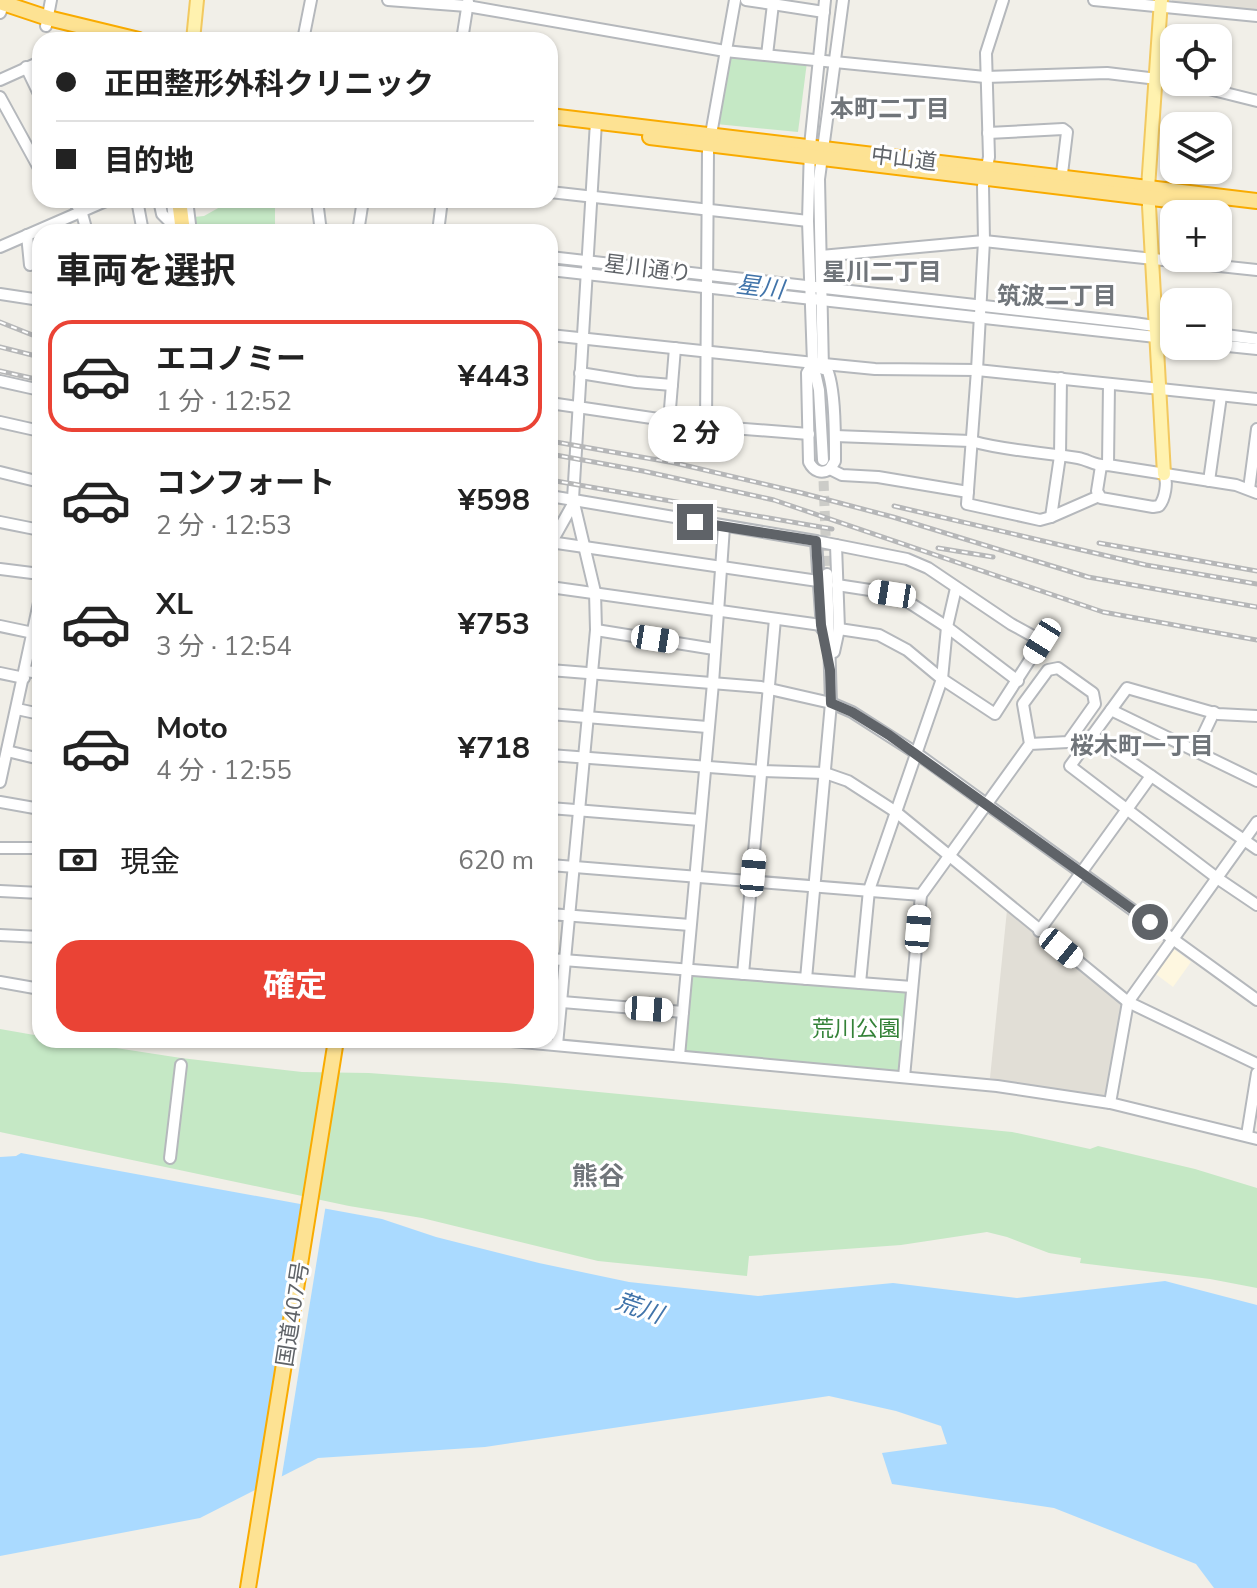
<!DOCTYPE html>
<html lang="ja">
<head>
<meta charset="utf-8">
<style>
  :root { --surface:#fff; --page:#f2f2f2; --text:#222; --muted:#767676; --line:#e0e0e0; --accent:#ea4335 }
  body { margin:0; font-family:"Nunito Sans","Noto Sans JP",sans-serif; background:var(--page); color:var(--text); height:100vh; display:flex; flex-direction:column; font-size:30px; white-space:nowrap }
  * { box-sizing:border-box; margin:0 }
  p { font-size:26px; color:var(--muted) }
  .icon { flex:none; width:44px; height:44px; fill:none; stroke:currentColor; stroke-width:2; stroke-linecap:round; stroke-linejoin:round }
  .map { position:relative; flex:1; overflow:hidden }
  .side { position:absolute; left:32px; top:224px; width:526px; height:824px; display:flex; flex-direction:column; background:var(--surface); border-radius:24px; box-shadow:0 2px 6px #0004 }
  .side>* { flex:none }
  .banner { position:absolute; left:32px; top:32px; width:526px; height:176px; border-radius:24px; box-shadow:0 2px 6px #0004; display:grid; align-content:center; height:176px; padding:0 24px; background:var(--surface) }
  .controls { position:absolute; left:1160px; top:24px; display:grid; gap:16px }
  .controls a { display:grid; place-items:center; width:72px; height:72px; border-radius:16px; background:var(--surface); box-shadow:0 2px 6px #0004; font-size:40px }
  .end { position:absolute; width:36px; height:36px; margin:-18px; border:10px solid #5f6368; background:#fff; box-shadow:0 0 0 4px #fff }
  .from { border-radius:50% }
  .bubble { position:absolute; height:56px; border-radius:24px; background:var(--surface); box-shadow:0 2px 6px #0004; font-size:26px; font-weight:700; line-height:56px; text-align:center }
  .car { position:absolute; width:24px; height:48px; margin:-24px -12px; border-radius:10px; box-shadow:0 0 6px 2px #0007; background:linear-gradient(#fff 24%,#345 0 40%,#fff 0 76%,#345 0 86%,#fff 0) }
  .banner b { display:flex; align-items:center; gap:28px; height:76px; font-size:30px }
  .banner b+b { border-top:2px solid var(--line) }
  .banner i { width:20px; height:20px; background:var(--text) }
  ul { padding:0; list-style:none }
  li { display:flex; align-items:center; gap:24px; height:112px; margin:0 16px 12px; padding:0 8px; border:4px solid transparent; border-radius:24px }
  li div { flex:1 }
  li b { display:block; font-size:30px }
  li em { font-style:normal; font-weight:700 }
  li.active { border-color:var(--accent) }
  li>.icon { width:72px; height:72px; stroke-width:1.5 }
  h2 { padding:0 24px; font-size:36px; line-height:96px }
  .pay { display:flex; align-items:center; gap:20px; height:88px; padding:0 24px; font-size:30px }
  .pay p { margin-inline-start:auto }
  .button { display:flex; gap:16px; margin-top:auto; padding:16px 24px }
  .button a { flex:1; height:92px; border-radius:24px; background:var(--accent); color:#fff; font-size:32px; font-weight:700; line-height:92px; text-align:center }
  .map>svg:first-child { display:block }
  .commercial { fill:#fef7e0 }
  .education { fill:#e1ded6 }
  .green { fill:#c5e8c5 }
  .water { fill:#aadaff }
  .pier { fill:#f1efe8 }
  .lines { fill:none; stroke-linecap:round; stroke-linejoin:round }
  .river { stroke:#aadaff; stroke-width:12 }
  .minor-tunnel { stroke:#ccccc8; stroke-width:10; stroke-dasharray:10 5; stroke-linecap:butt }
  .minor-casing { stroke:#b5b8bc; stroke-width:14 }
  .major-casing { stroke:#f2c960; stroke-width:16 }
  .highway-casing { stroke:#f9ab00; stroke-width:18 }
  .minor { stroke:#fff; stroke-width:10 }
  .major { stroke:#fff2af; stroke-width:12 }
  .highway { stroke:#fde293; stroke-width:14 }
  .rail-casing { stroke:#b6b7b8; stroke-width:5 }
  .rail { stroke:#fff; stroke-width:2; stroke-dasharray:6; stroke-linecap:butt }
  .route { stroke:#5f6368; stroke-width:10 }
  .labels { text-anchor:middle; stroke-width:6; stroke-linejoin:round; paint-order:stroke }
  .street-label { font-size:22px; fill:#5f6368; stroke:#fff }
  .park-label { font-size:22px; fill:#348238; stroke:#fff }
  .neighbourhood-label { font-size:24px; font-weight:bold; fill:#70757a; stroke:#fff }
  .water-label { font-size:24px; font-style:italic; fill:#4174aa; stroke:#fff }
  .quarter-label { font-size:26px; font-weight:bold; fill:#70757a; stroke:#fff }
</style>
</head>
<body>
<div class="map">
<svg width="1257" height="1588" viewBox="0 0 1257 1588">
  <rect width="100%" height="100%" fill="#f1efe8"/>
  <path class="commercial" d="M1171 947 1191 962 1173 987 1153 972Z"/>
  <g class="education">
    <path d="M1172 0H1257V12L1171 3Z"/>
    <path d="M1007 910 1122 1001 1107 1096 1102 1099 990 1078Z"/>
  </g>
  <g class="green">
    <path d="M727 54 807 62 798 132 716 124Z"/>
    <path d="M223 200H275V232H191L194 217 204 216 220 207Z"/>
    <path d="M690 973 908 990 900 1074 684 1053Z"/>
    <path d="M0 1029 40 1036V1040H64L181 1058 302 1072 369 1073 505 1083 1012 1132 1090 1149 1098 1146 1195 1169 1257 1188V1288L1210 1279 1080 1263 1081 1258 1049 1253 1007 1237 987 1232 901 1245 749 1256 747 1276 598 1261 422 1218 349 1206 0 1132Z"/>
  </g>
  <path class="water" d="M21 1153 382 1219 436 1237 539 1263 629 1282 758 1296 893 1283 1017 1298 1165 1281 1257 1305V1588H1214L1196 1564 1054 1508 892 1484 882 1453 947 1444 941 1426 896 1411 829 1396 485 1447 318 1458 200 1518 0 1556V1157L16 1156Z"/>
  <path class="pier" d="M304 1200 326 1204 281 1481 256 1494Z"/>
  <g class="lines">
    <g class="river">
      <path d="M550 263 580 266"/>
      <path d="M593 268 974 311"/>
      <path d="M987 313 1083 324"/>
      <path d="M1218 339 1255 343"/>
    </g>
    <path class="minor-tunnel" d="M823 466 827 574"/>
    <g class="minor-casing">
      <g id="minor">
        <path d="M388 0 467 6 725 51 985 77 1107 73 1174 81"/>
        <path d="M746 0 824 12"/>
        <path d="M1003 0 986 53 989 157 983 186 984 241 977 370 967 504 1040 520 1051 517"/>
        <path d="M1094 0 1257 16"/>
        <path d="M0 13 1 11"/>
        <path d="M46 26 51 0"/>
        <path d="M85 40V37"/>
        <path d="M303 40 311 0"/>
        <path d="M462 40 468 2"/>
        <path d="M767 55 773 4"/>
        <path d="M26 67 40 96"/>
        <path d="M0 80 40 62"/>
        <path d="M1181 82 1257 101"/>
        <path d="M0 97 40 170"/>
        <path d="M988 133 1063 129 1067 132 1061 182"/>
        <path d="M550 192 808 221"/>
        <path d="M72 200 81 210 87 232"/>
        <path d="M137 200 143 232"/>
        <path d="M159 200 162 214 173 225"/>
        <path d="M172 200 175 232"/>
        <path d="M187 200 191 232"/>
        <path d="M317 200 321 232"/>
        <path d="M320 230 338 232"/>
        <path d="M358 232 363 200"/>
        <path d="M438 232 442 200"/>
        <path d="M27 235 30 265"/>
        <path d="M0 247 108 200"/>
        <path d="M821 256 984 241 1257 270"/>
        <path d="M550 257 1134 323 1174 329"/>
        <path d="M550 270 1174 339"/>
        <path d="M0 294 40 300"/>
        <path d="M1218 334 1257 339"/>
        <path d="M550 335 824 364 875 369 977 370 1257 399"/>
        <path d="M1218 345 1257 349"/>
        <path d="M813 363 807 373 809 462C814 472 822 474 830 469L835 461C835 440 836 379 824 364"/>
        <path d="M823 369 819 179 843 0"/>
        <path d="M580 373 636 382 672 385"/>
        <path d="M1061 378 1060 456 1051 517 1099 496"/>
        <path d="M0 381 40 390"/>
        <path d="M550 403 706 426 809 434"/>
        <path d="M669 421 675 348"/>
        <path d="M0 422 40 431"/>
        <path d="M706 426 708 151 735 0"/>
        <path d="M835 436 971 441C1006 451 1042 452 1078 458 1089 460 1097 467 1108 465L1236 485 1257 493"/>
        <path d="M823 460 819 390 813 363 808 221 810 146 825 0"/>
        <path d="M1108 465 1109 384"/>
        <path d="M1101 466 1097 491 1101 498 1153 507 1159 506C1165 499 1168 482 1164 474"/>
        <path d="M830 469 842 475 878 477 968 492"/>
        <path d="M0 472 40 482"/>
        <path d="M1209 481 1221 396"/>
        <path d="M1249 489 1257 429"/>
        <path d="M550 496 816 541 907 559 928 568 1011 624 1042 641 995 714 942 679 907 650 879 635 839 629"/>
        <path d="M0 522 40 530"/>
        <path d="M816 541 822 629"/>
        <path d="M550 542 818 581"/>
        <path d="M550 545 573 504"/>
        <path d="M0 569 40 574"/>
        <path d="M837 585 896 594 947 627 1018 681"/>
        <path d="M550 587 821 625"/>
        <path d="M0 626 38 634"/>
        <path d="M596 630 714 649"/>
        <path d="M834 652 839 629 836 545"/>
        <path d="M550 670 761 687 831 703 852 712 916 753 1257 1000"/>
        <path d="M26 671 40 673"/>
        <path d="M0 673 24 678"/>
        <path d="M17 709 40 714"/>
        <path d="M1111 710 1257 781"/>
        <path d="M550 714 707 727"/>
        <path d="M1257 716 1218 714 1127 688 1070 766 1217 878 1257 905"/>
        <path d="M1092 735 1257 849"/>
        <path d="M7 751 40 759"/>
        <path d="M1195 752 1214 712"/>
        <path d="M550 755 762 771 825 773 848 781 896 812 1128 1002 1257 1064"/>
        <path d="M0 782 40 598"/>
        <path d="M0 802 40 809"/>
        <path d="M550 808 700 820"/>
        <path d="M0 848H40"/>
        <path d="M550 865 921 895"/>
        <path d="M0 891 40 893"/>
        <path d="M550 914 690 925"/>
        <path d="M1039 931 1151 776"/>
        <path d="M0 935 40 937"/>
        <path d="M550 959 912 987"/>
        <path d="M743 974 775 619"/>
        <path d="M806 979 831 703 827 574"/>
        <path d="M0 982 40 989"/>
        <path d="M860 983 869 890 942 679 947 627 956 588"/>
        <path d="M550 1001 683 1012"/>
        <path d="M501 1040 997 1086 1110 1103 1257 1139"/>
        <path d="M557 1045 596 630 595 592 573 499 596 122"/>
        <path d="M679 1056 713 683 724 527"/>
        <path d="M904 1077 921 895 1030 744 1023 704 1048 670 1058 668 1093 693 1095 704 1068 742 1030 744"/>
        <path d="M1110 1103 1128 1002 1257 822"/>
        <path d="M1247 1135 1257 1073"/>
        <path d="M170 1158 181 1065"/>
      </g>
    </g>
    <g class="major-casing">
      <g id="major">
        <path d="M1161 0 1148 188 1164 474"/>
        <path d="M193 40 197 0"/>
      </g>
    </g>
    <g class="highway-casing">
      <g id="highway">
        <path d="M0 2 48 18 139 40"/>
        <path d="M550 116 1257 201"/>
        <path d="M650 137 1185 202"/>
        <path d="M179 200 183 232"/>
        <path d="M248 1588 336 1040"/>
      </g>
    </g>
    <use href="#minor" class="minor"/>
    <use href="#major" class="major"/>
    <use href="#highway" class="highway"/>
    <g class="rail-casing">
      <g id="rail">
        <path d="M0 322 40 338"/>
        <path d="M0 347 40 357"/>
        <path d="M0 371 40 380"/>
        <path d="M550 441 675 463 802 493 893 517 1088 577 1257 607"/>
        <path d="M550 454 643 471 774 500 1103 612 1257 640"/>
        <path d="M550 480 832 529"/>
        <path d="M894 506 1146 565 1257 584"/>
        <path d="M1099 543 1257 571"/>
        <path d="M938 548 993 557"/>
      </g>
    </g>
    <use href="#rail" class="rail"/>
  </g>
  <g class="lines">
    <path class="route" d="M695 522 816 541 821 625 830 670 831 703 852 712 889 735 1150 922"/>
  </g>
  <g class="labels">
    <g class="street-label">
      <text transform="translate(904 158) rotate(7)" y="8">中山道</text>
      <text transform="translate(648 268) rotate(7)" y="8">星川通り</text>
      <text transform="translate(292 1314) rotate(-81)" y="8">国道407号</text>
    </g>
    <g class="park-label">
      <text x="856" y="1036">荒川公園</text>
    </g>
    <g class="neighbourhood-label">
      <text x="890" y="117">本町二丁目</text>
      <text x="882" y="280">星川二丁目</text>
      <text x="1057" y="304">筑波二丁目</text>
      <text x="1142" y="754">桜木町一丁目</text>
    </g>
    <g class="water-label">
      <text transform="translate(760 287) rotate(7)" y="8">星川</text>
      <text transform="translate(639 1308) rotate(19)" y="8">荒川</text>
    </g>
    <g class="quarter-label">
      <text x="598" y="1185">熊谷</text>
    </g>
  </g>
</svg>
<div class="controls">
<a><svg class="icon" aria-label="locate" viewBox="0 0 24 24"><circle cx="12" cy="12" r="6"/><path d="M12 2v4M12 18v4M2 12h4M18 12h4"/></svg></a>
<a><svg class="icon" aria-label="layers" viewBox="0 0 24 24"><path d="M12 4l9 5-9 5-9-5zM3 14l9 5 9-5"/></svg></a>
<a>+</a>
<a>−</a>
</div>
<i class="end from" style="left:1150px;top:922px"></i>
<i class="end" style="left:695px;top:522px"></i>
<div class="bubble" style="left:648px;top:406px;width:96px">2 分</div>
<i class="car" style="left:892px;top:594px;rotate:279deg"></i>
<i class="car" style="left:655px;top:639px;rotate:99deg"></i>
<i class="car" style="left:1042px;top:641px;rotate:212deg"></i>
<i class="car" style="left:753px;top:873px;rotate:5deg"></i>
<i class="car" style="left:918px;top:929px;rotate:5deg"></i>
<i class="car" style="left:1061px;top:948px;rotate:129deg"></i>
<i class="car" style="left:649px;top:1009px;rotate:94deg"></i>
<div class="banner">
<b><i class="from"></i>正田整形外科クリニック</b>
<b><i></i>目的地</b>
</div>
<section class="side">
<h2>車両を選択</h2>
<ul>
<li class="active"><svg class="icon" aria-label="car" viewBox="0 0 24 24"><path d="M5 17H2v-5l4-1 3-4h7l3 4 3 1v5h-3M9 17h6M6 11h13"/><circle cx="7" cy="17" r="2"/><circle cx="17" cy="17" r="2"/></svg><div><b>エコノミー</b><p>1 分 · 12:52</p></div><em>¥443</em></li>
<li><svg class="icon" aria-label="car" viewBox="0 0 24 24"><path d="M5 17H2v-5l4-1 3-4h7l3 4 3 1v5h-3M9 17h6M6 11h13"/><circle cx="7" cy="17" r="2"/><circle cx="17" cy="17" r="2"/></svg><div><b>コンフォート</b><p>2 分 · 12:53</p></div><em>¥598</em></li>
<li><svg class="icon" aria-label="car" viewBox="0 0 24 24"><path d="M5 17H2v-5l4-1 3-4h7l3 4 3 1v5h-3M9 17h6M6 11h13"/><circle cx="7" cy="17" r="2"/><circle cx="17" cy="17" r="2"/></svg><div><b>XL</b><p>3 分 · 12:54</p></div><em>¥753</em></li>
<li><svg class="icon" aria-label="car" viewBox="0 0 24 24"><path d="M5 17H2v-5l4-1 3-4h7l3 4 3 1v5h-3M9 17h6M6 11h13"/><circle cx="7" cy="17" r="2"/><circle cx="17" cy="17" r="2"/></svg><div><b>Moto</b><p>4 分 · 12:55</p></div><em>¥718</em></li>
</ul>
<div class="pay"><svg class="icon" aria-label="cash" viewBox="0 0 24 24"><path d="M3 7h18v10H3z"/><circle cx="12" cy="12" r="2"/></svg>現金<p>620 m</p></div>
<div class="button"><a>確定</a></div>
</section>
</div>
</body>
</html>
